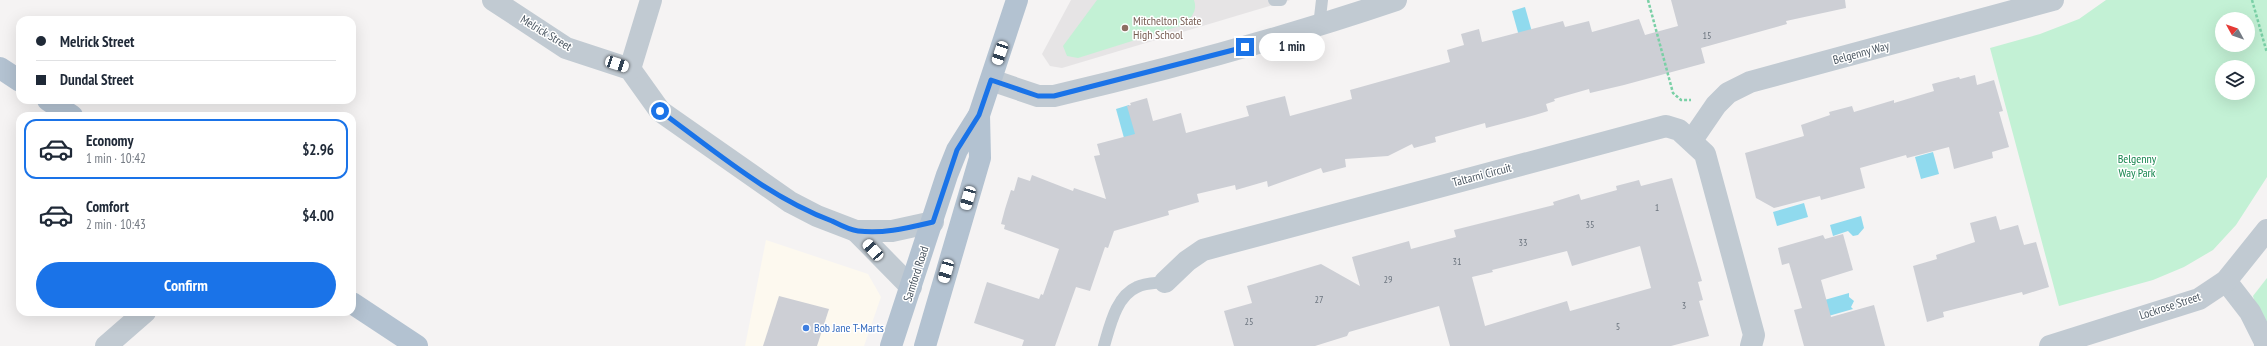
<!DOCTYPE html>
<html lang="en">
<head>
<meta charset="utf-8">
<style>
  :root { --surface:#fff; --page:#f6f6f7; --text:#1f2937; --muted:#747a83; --line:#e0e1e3; --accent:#1a73e8 }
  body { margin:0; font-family:"PT Sans Narrow",sans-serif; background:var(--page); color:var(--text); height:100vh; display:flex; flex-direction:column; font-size:15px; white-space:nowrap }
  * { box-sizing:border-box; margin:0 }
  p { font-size:13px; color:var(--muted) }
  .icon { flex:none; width:22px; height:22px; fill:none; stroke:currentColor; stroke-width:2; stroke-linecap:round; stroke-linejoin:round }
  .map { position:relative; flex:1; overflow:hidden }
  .drawer { position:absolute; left:16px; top:112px; width:340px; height:204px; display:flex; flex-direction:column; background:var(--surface); border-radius:12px; box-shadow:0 4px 16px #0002 }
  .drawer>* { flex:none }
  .top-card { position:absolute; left:16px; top:16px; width:340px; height:88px; border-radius:12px; box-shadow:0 4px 16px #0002; display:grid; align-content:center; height:88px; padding:0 20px; background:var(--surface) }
  .needle { width:26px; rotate:310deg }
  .buttons { position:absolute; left:2215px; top:12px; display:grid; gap:8px }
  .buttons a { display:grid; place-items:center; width:40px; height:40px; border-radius:50%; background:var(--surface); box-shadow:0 4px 16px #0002; font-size:20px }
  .end { position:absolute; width:18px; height:18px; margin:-9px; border:5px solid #1a73e8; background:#fff; box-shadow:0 0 0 2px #fff }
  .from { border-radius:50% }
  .bubble { position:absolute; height:28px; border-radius:14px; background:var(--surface); box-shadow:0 4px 16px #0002; font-size:13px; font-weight:700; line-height:28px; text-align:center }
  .car { position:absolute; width:12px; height:24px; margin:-12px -6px; border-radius:5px; box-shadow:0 0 3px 1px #0007; background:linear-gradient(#fff 24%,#345 0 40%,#fff 0 76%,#345 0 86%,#fff 0) }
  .top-card b { display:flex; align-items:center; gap:14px; height:38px; font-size:15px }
  .top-card b+b { border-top:1px solid var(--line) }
  .top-card i { width:10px; height:10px; background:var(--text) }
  ul { padding:7px 0 0; list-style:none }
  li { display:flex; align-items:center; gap:12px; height:60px; margin:0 8px 6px; padding:0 12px; border:2px solid transparent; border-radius:12px }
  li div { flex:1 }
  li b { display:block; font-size:15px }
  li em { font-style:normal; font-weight:700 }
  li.selected { border-color:var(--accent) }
  li>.icon { width:36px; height:36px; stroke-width:1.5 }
  .action { display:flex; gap:8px; margin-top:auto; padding:8px 20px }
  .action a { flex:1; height:46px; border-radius:24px; background:var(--accent); color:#fff; font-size:16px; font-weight:700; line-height:46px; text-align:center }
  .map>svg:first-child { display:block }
  .commercial { fill:#fdf9ef }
  .education { fill:#e6e4e5 }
  .green { fill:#c3f1d5; fill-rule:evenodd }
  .water { fill:#90daee }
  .building { fill:#cdcfd5; fill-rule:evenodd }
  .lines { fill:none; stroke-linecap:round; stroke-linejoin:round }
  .path { stroke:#7ad0a6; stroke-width:2.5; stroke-dasharray:3 2; stroke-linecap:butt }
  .service { stroke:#c1cad2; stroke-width:12 }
  .minor { stroke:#c1cad2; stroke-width:22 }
  .primary { stroke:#b3c2d1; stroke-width:22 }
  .route { stroke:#1a73e8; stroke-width:5 }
  .education-dot { fill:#8d6e63; stroke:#fff; stroke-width:1.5 }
  .shop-dot { fill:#3f7fe0; stroke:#fff; stroke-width:1.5 }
  .labels { text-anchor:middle; stroke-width:3; stroke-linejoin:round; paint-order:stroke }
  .number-label { font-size:10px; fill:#6b747e }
  .education-label { font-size:12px; fill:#785e54; stroke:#fff; text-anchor:start }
  .street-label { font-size:12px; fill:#4a5661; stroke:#fff }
  .park-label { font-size:12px; fill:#17864f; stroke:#fff }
  .shop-label { font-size:12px; fill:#366cbe; stroke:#fff; text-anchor:start }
</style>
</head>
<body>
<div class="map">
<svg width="2267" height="346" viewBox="0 0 2267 346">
  <rect width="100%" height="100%" fill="#f5f3f3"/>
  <path class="commercial" d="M766 240 868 274 881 297 864 346H745Z"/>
  <path class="education" d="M1071 0H1290L1062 68 1050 66 1042 54Z"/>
  <g class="green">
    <path d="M1097 0H1194C1198 11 1191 18 1183 25L1078 58 1067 56 1063 46Z"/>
    <path d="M2106 0H2267V177L2236 225 2213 250 2184 267 2153 280 2059 306 1990 48 2040 34 2079 19ZM2222 19H2248V45H2222ZM2222 67H2248V93H2222Z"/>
    <path d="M2267 278V345L2253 296Z"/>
  </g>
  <g class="water">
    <path d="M1525 7 1532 32 1519 36 1512 11Z"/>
    <path d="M1129 105 1138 134 1124 138 1116 109Z"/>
    <path d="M1933 152 1939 174 1921 179 1915 157Z"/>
    <path d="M1804 203 1808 217 1777 226 1773 212Z"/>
    <path d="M1861 216 1864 228 1858 235 1853 236 1848 231 1833 236 1830 225Z"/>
    <path d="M1849 293V297L1854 301 1851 307 1853 309 1825 317 1821 301Z"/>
  </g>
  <g class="building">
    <path d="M1671 0H1845L1846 8 1786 21 1787 24 1701 48 1705 63 1624 85 1590 93 1589 89 1554 99 1555 101 1546 104 1548 111 1535 115 1486 128 1485 123 1435 137 1436 142 1414 148 1412 144 1388 156 1345 159 1346 167 1323 173 1321 168 1268 187 1267 181 1236 190 1235 185 1197 194 1199 202 1168 211 1169 215 1114 231 1108 248 1105 247 1090 291 1076 287 1055 346H1022L1024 340 974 323 987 282 1039 299 1041 294 1043 295 1059 249 1004 229 1005 225 1001 224 1005 209 1011 190 1014 191 1018 177 1030 181 1032 175 1073 191 1074 188 1106 199 1094 156 1100 155 1097 144 1135 134 1127 106 1131 105 1130 103 1147 98 1153 121 1181 113 1186 133 1249 116 1246 106 1285 96 1290 116 1352 99 1350 90 1450 62 1447 50 1464 45 1461 34 1479 29 1482 42 1563 21 1565 27 1589 21 1592 32 1639 19 1645 35 1678 26Z"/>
    <path d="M1975 75 1977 85 1994 80 2003 111 1999 112 2009 147 1992 152 1993 158 1954 169 1949 147 1907 158 1906 155 1860 168 1865 188 1821 200 1820 196 1774 208 1756 198 1745 153 1804 136 1801 125 1830 115 1829 112 1852 106 1854 112 1894 100V103L1934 91 1932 84 1959 77 1960 79Z"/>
    <path d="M1672 178 1702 281 1698 282 1703 300 1699 301 1709 336 1671 346H1450L1439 306 1349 332 1347 336 1315 346H1234L1224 311 1252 303 1247 286 1321 264 1360 286 1352 257 1409 241 1411 249 1456 237 1454 230 1554 205 1553 202 1579 194 1581 200 1617 190 1616 186 1639 180 1641 186ZM1640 246 1651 288 1570 311 1567 301 1485 326 1472 277 1493 272 1492 270 1567 251 1572 266Z"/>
    <path d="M1996 216 2000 230 2018 225 2024 245 2036 242 2049 287 2023 295 2022 292 1943 312 1944 317 1927 322 1913 266 1937 259 1936 255 1975 242 1970 223Z"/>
    <path d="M1843 234 1853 270 1821 280 1831 317 1874 305 1885 346H1804L1794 310 1802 308 1789 263 1782 265 1778 248 1823 235 1825 239Z"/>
    <path d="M779 296 829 309 817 346H763Z"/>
  </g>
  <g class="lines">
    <g class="path">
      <path d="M1648 0 1673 93 1681 100H1691"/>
      <path d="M2252 0 2267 53"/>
    </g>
    <g class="service">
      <path d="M1274 0H1281"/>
      <path d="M1319 26 1322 0"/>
      <path d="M1104 346C1110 326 1116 296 1137 287 1144 283 1157 283 1165 282"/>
    </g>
    <g class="minor">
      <path d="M493 0 566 48 630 69 660 111 790 202 817 216 856 231H892L933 222"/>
      <path d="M630 69 651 0"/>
      <path d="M991 80 1038 96H1054C1170 69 1284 38 1396 0"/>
      <path d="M1692 140 1716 105 1728 93 1750 82 2053 0"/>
      <path d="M856 231 911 287"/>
      <path d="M2226 281 2250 312 2265 342V346"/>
      <path d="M1165 282 1187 261 1203 250 1666 126 1679 130 1705 154 1754 335 1751 346"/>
      <path d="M106 346 145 312"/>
      <path d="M2050 346 2199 299 2226 281 2267 230"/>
    </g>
    <g class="primary">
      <path d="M0 68 20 81"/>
      <path d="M48 100 72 116"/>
      <path d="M352 303 417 346"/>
      <path d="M891 346 947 175 957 150 979 115 1017 0"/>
      <path d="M925 346 980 158 979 115"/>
    </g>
  </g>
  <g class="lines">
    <path class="route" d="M660 111C715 151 768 197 832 221 840 225 849 230 858 231 884 234 907 228 933 222L957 150 979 115 991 80 1038 96H1054L1245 47"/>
  </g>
  <circle class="education-dot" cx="1125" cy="28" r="4"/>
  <circle class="shop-dot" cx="806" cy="328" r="4"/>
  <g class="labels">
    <g class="number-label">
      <text x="1707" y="39">15</text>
      <text x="1657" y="211">1</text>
      <text x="1590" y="228">35</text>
      <text x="1523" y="246">33</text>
      <text x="1457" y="265">31</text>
      <text x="1388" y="283">29</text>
      <text x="1319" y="303">27</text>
      <text x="1684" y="309">3</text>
      <text x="1249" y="325">25</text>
      <text x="1618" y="330">5</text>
    </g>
    <g class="education-label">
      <text x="1133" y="25">Mitchelton State<tspan x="1133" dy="14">High School</tspan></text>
    </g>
    <g class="street-label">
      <text transform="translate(546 33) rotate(31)" y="4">Melrick Street</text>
      <text transform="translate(1861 53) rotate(-15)" y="4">Belgenny Way</text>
      <text transform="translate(1482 175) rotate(-15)" y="4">Taltarni Circuit</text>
      <text transform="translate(916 274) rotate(-72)" y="4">Samford Road</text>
      <text transform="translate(2170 306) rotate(-18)" y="4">Lockrose Street</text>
    </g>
    <g class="park-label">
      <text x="2137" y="163">Belgenny<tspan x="2137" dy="14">Way Park</tspan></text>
    </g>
    <g class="shop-label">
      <text x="814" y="332">Bob Jane T-Marts</text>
    </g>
  </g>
</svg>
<div class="buttons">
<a><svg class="needle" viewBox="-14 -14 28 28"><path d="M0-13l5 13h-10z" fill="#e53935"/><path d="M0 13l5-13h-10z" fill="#747a83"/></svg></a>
<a><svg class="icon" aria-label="layers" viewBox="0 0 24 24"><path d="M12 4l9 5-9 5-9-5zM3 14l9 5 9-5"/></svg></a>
</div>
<i class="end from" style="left:660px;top:111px"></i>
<i class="end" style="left:1245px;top:47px"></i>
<div class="bubble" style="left:1259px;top:33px;width:66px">1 min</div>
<i class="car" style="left:1000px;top:53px;rotate:199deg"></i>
<i class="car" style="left:617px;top:64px;rotate:108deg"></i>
<i class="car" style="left:968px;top:198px;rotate:196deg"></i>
<i class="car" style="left:873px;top:250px;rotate:318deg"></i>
<i class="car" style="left:946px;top:271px;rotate:196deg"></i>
<div class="top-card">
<b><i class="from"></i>Melrick Street</b>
<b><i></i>Dundal Street</b>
</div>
<section class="drawer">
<ul>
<li class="selected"><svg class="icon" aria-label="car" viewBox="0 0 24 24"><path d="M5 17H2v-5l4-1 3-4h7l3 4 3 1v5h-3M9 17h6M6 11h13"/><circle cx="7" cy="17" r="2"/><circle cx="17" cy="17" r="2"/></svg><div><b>Economy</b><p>1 min · 10:42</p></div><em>$2.96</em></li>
<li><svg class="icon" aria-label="car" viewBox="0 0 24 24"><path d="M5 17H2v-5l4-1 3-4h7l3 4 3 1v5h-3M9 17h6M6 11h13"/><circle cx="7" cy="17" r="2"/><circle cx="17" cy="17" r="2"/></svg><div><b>Comfort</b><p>2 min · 10:43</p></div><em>$4.00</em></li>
</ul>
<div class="action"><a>Confirm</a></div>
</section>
</div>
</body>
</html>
